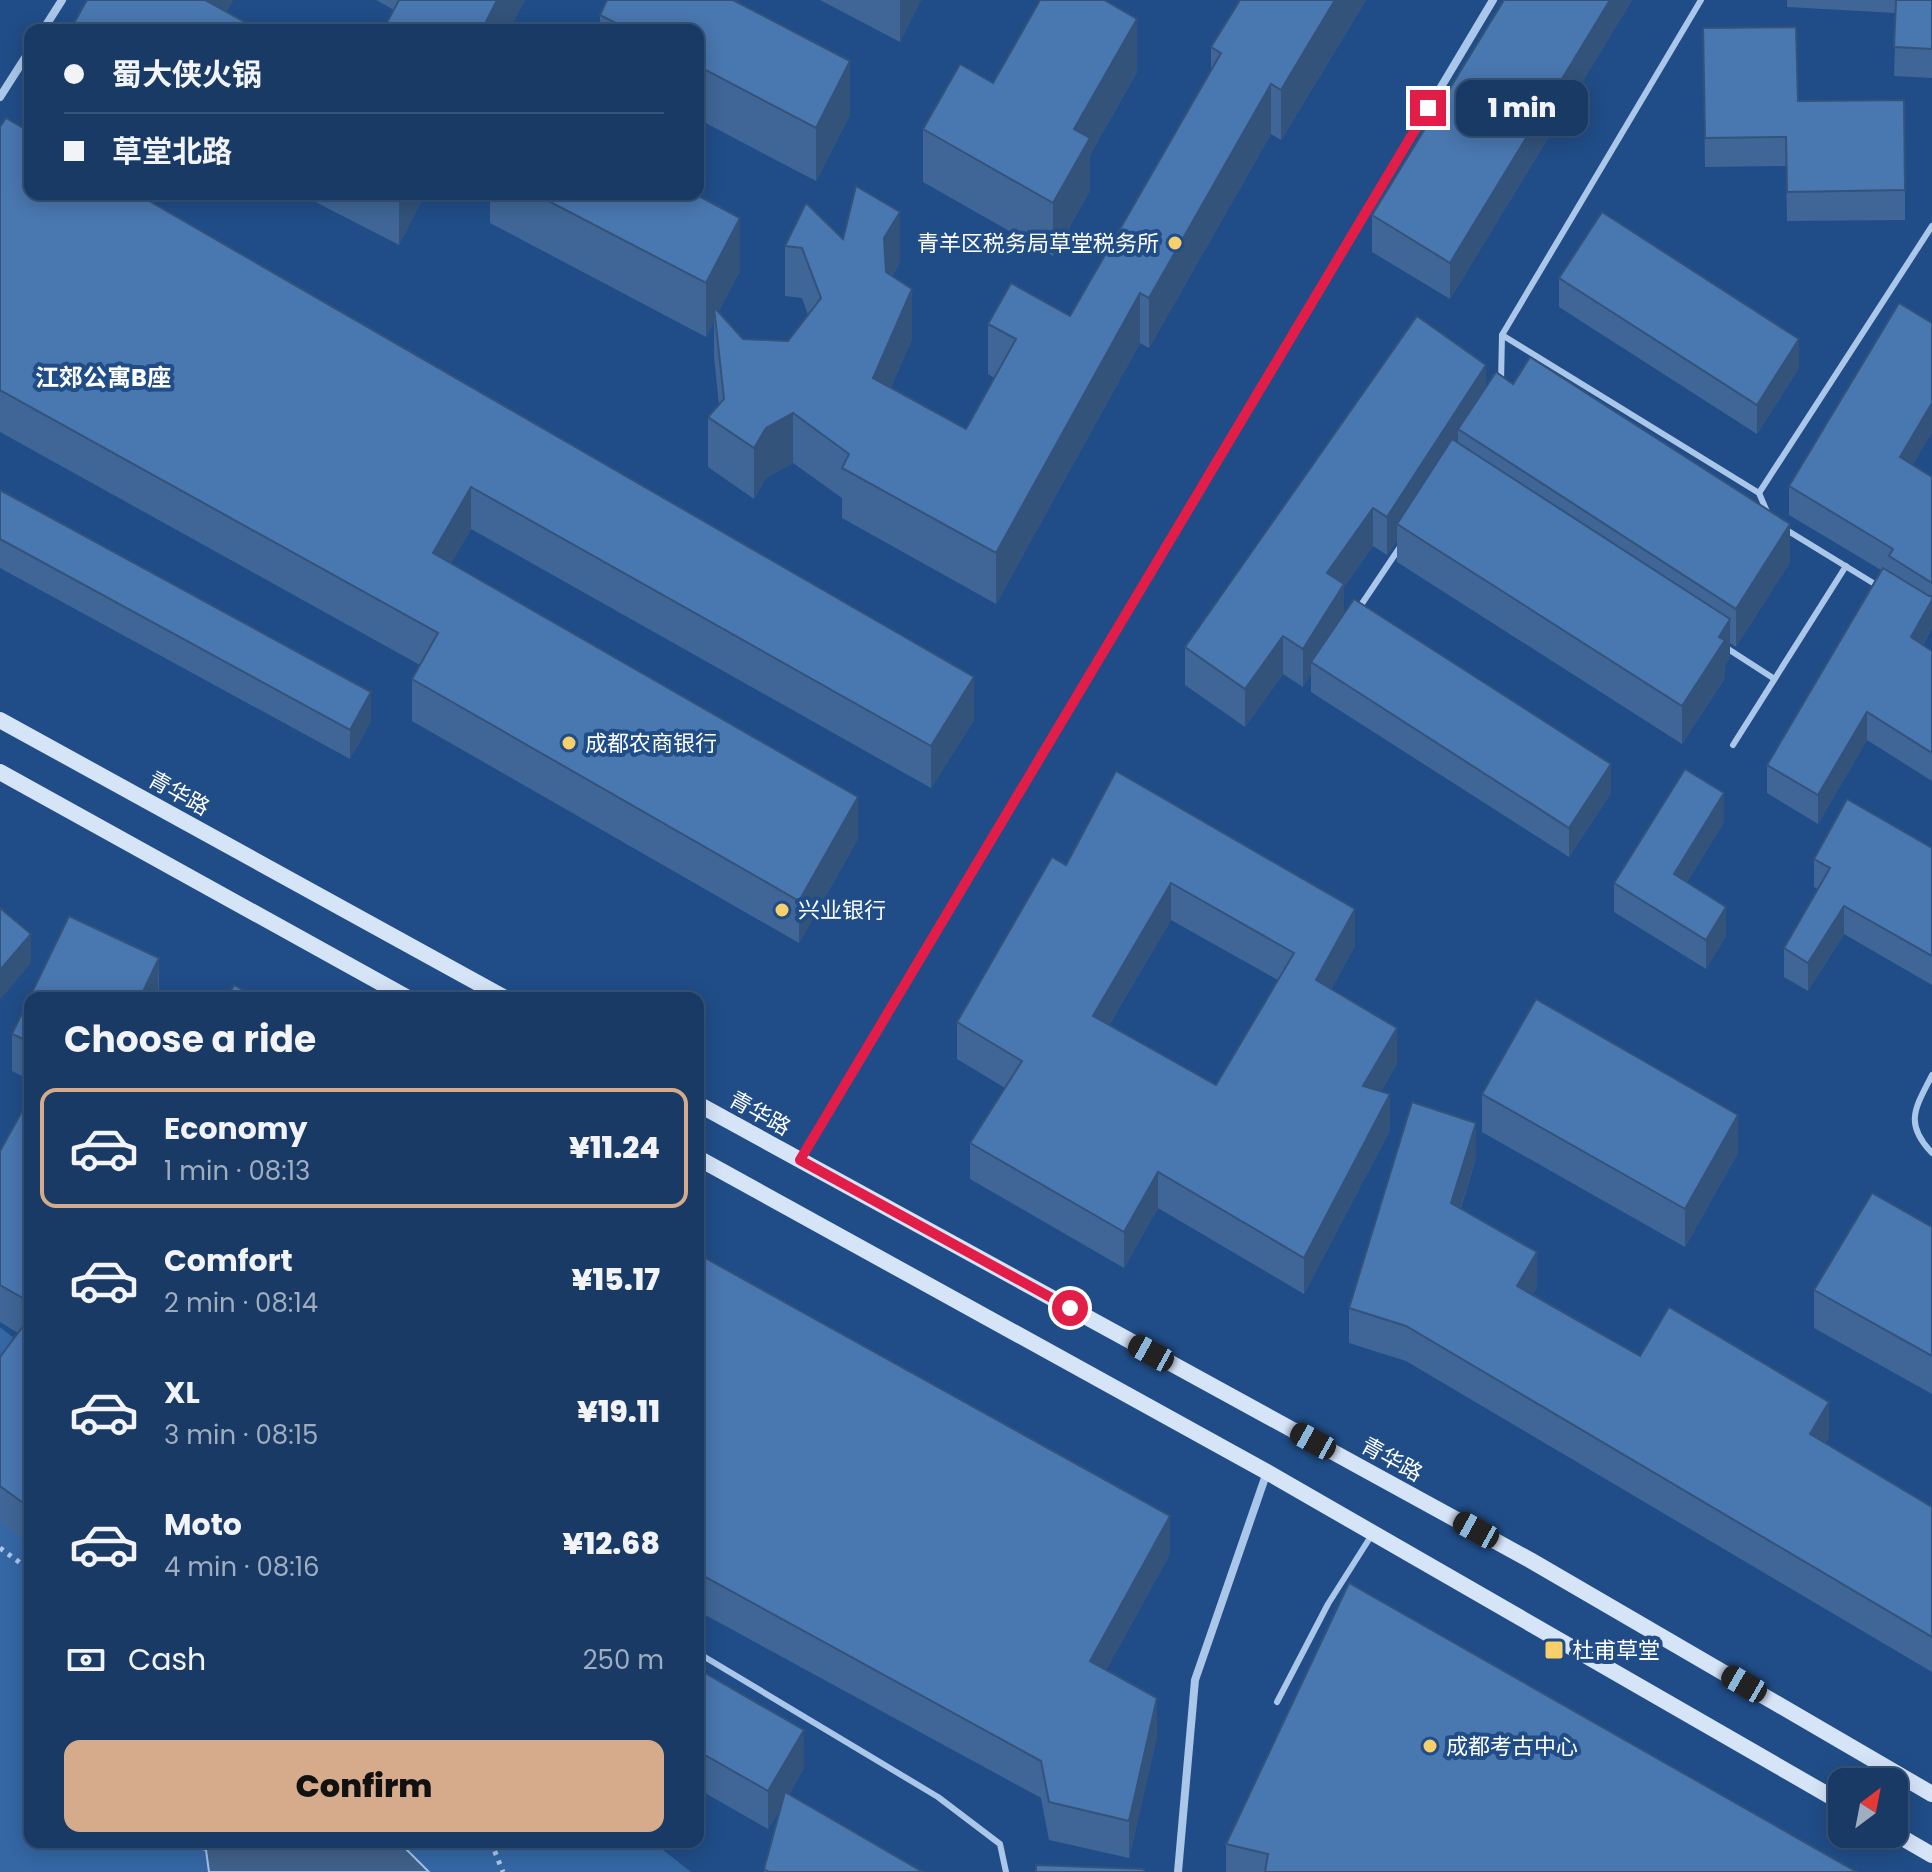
<!DOCTYPE html>
<html lang="en">
<head>
<meta charset="utf-8">
<style>
  :root { --surface:#183a65; --page:#21416b; --text:#f1f3f6; --muted:#9fadbf; --line:#365479; --accent:#d6ab8b }
  body { margin:0; font-family:Poppins,"Noto Sans SC",sans-serif; background:var(--page); color:var(--text); height:100vh; display:flex; flex-direction:column; font-size:30px; white-space:nowrap }
  * { box-sizing:border-box; margin:0 }
  p { font-size:26px; color:var(--muted) }
  .icon { flex:none; width:44px; height:44px; fill:none; stroke:currentColor; stroke-width:2; stroke-linecap:round; stroke-linejoin:round }
  .map { position:relative; flex:1; overflow:hidden }
  .side { position:absolute; left:24px; top:992px; width:680px; height:856px; display:flex; flex-direction:column; background:var(--surface); border-radius:16px; box-shadow:0 4px 20px #0003,0 0 0 2px var(--line) }
  .side>* { flex:none }
  .top-card { position:absolute; left:24px; top:24px; width:680px; height:176px; border-radius:16px; box-shadow:0 4px 20px #0003,0 0 0 2px var(--line); display:grid; align-content:center; height:176px; padding:0 40px; background:var(--surface) }
  .needle { width:52px; rotate:32deg }
  .controls { position:absolute; left:1828px; top:1768px; display:grid; gap:16px }
  .controls a { display:grid; place-items:center; width:80px; height:80px; border-radius:16px; background:var(--surface); box-shadow:0 4px 20px #0003,0 0 0 2px var(--line); font-size:40px }
  .end { position:absolute; width:36px; height:36px; margin:-18px; border:10px solid #e11d48; background:#fff; box-shadow:0 0 0 4px #fff }
  .from { border-radius:50% }
  .bubble { position:absolute; height:56px; border-radius:16px; background:var(--surface); box-shadow:0 4px 20px #0003,0 0 0 2px var(--line); font-size:26px; font-weight:800; line-height:56px; text-align:center }
  .car { position:absolute; width:24px; height:48px; margin:-24px -12px; border-radius:10px; box-shadow:0 0 6px 2px #0007; background:linear-gradient(#222 24%,#8ab4d8 0 40%,#222 0 76%,#8ab4d8 0 86%,#222 0) }
  .top-card b { display:flex; align-items:center; gap:28px; height:76px; font-size:30px }
  .top-card b+b { border-top:2px solid var(--line) }
  .top-card i { width:20px; height:20px; background:var(--text) }
  ul { padding:0; list-style:none }
  li { display:flex; align-items:center; gap:24px; height:120px; margin:0 16px 12px; padding:0 24px; border:4px solid transparent; border-radius:16px }
  li div { flex:1 }
  li b { display:block; font-size:30px }
  li em { font-style:normal; font-weight:800 }
  li.current { border-color:var(--accent) }
  li>.icon { width:72px; height:72px; stroke-width:1.5 }
  h2 { padding:0 40px; font-size:36px; line-height:96px }
  .pay { display:flex; align-items:center; gap:20px; height:88px; padding:0 40px; font-size:30px }
  .pay p { margin-inline-start:auto }
  .button { display:flex; gap:16px; margin-top:auto; padding:16px 40px }
  .button a { flex:1; height:92px; border-radius:16px; background:var(--accent); color:#111; font-size:32px; font-weight:800; line-height:92px; text-align:center }
  .map>svg:first-child { display:block }
  .green { fill:#3467a4 }
  .water { fill:#40618a; stroke:#9ec2eb; stroke-width:2 }
  .lines { fill:none; stroke-linecap:round; stroke-linejoin:round }
  .path { stroke:#aac7ea; stroke-width:5; stroke-dasharray:4 6; stroke-linecap:butt }
  .lane { stroke:#aac7ea; stroke-width:6 }
  .street { stroke:#aac7ea; stroke-width:8 }
  .secondary { stroke:#d6e4f8; stroke-width:16 }
  .wall { fill:#3f6696; fill-rule:evenodd }
  .shaded-wall { fill:#33537a }
  .building { fill:#4977af; stroke:#33537a; stroke-width:2; fill-rule:evenodd }
  .route { stroke:#e11d48; stroke-width:10 }
  .poi-dot { fill:#f7cf6b; stroke:#204d87; stroke-width:3 }
  .labels { text-anchor:middle; stroke-width:8; stroke-linejoin:round; paint-order:stroke }
  .poi-label { font-size:22px; fill:#fff; stroke:#204d87; text-anchor:start }
  .street-label { font-size:22px; fill:#fff; stroke:#204d87 }
  .neighbourhood-label { font-size:24px; font-weight:bold; fill:#fff; stroke:#204d87 }
</style>
</head>
<body>
<div class="map">
<svg width="1932" height="1872" viewBox="0 0 1932 1872">
  <rect width="100%" height="100%" fill="#204d87"/>
  <path class="green" d="M0 1327 30 1351V1842H653L691 1872H0Z"/>
  <path class="water" d="M180 1842H399L429 1872H209L206 1850Z"/>
  <g class="lines">
    <g class="path">
      <path d="M0 1548 30 1570"/>
      <path d="M491 1842 503 1872"/>
    </g>
    <g class="lane">
      <path d="M1502 335 1759 493 1768 514"/>
      <path d="M1501 382 1502 335 1701 0"/>
      <path d="M1759 493 1932 226"/>
      <path d="M1785 529 1878 586"/>
      <path d="M1357 611 1402 544"/>
      <path d="M1725 647 1773 678"/>
      <path d="M1733 745 1846 566"/>
      <path d="M1932 1075C1916 1107 1903 1123 1932 1153"/>
      <path d="M698 1653 938 1797 1000 1844 1006 1872"/>
      <path d="M1277 1702 1328 1604 1373 1533"/>
    </g>
    <g class="street">
      <path d="M43 30 62 0"/>
      <path d="M0 97 30 50"/>
      <path d="M800 1160 1493 0"/>
      <path d="M1178 1872 1195 1680 1267 1472"/>
    </g>
    <g class="secondary">
      <path d="M0 720 505 998"/>
      <path d="M0 772 408 998"/>
      <path d="M698 1104 1530 1560 1932 1794"/>
      <path d="M698 1158 1267 1472 1842 1803"/>
      <path d="M1894 1833 1932 1855"/>
    </g>
  </g>
  <g class="wall">
    <path d="M87 0H233L226 12 259 30H74V23Z"/>
    <path d="M376 0H525L509 30 394 10Z"/>
    <path d="M607 0H733L850 61V115L816 181 698 119V30H600V15Z"/>
    <path d="M820 0H921L900 42Z"/>
    <path d="M1240 0H1366L1281 140 1271 134 1149 348 1140 343 996 604 842 518V498L793 463 766 478 754 499 708 467V417L719 405 714 357V321L706 337 490 223V194H695L740 271 718 312 743 339 788 341 808 315 802 298 785 296V246L843 239 900 262 892 276 912 339 891 387 966 429 994 378 988 374V324L1070 316 1211 69V47Z"/>
    <path d="M1504 0H1632L1450 299 1372 252V215Z"/>
    <path d="M1787 0H1932V78L1894 76 1896 13 1787 7Z"/>
    <path d="M1703 28 1798 101 1905 190V220L1787 221 1786 166 1705 167Z"/>
    <path d="M1137 72 1090 155V191L1053 256 923 182V129L993 83Z"/>
    <path d="M0 127 974 720 931 788 471 529 451 563 858 839 799 943 412 721V679L420 665 0 432Z"/>
    <path d="M300 194H425L399 245Z"/>
    <path d="M1559 278 1799 368 1757 434 1559 307Z"/>
    <path d="M1513 384 1790 562 1736 647 1730 643V657L1725 665V678L1682 744 1397 562V540L1387 555 1373 546 1344 587V614L1611 793 1569 857 1311 692V674L1303 687 1283 674 1245 727 1185 685V647L1486 387Z"/>
    <path d="M1932 432 1912 465 1932 477V628L1923 645 1932 651V781L1867 740 1818 824 1767 793V765L1881 570 1789 515V486Z"/>
    <path d="M0 490 371 721 350 759 0 568Z"/>
    <path d="M1116 771 1355 946 1331 989 1397 1064 1381 1091 1390 1130 1304 1294 1158 1208 1124 1268 970 1179V1143L1005 1088 957 1059V1022L1066 865ZM1171 920 1278 980 1216 1085 1109 1025Z"/>
    <path d="M1724 822 1687 882 1726 936 1706 969 1614 912V883Z"/>
    <path d="M1932 848V985L1844 934 1808 991 1784 977V948L1818 889 1814 887V859Z"/>
    <path d="M69 916 159 958V996L158 998H30V1080L12 1071V1034Z"/>
    <path d="M1482 1094 1738 1153 1685 1247 1482 1132Z"/>
    <path d="M30 1097V1546L0 1523V1357L18 1333 0 1322V1151Z"/>
    <path d="M1476 1158 1461 1208 1537 1288 1533 1294 1640 1356 1829 1438 1825 1443 1932 1507V1672L1406 1361 1349 1343V1308Z"/>
    <path d="M1932 1227V1394L1814 1328V1290Z"/>
    <path d="M698 1254 1170 1554 1106 1670 1157 1736 1129 1858 1049 1840 1041 1798 698 1611Z"/>
    <path d="M698 1669 804 1768 789 1794 923 1872H764L780 1809 768 1829 698 1789Z"/>
    <path d="M1226 1844 1857 1872H1226Z"/>
  </g>
  <g class="shaded-wall">
    <path d="M204 0H233L216 30Z"/>
    <path d="M497 0H525L509 30H482Z"/>
    <path d="M900 0H921L900 42Z"/>
    <path d="M1335 0H1366L1281 140V90Z"/>
    <path d="M1610 0H1632L1450 299V263Z"/>
    <path d="M1137 19V72L1090 155V191L1053 256V203L1074 129Z"/>
    <path d="M850 61V115L816 181V128Z"/>
    <path d="M1271 84V134L1149 348V298Z"/>
    <path d="M399 194H425L399 245Z"/>
    <path d="M900 212V262L884 288V238Z"/>
    <path d="M740 218V271L715 318 714 307V321L706 337V283Z"/>
    <path d="M912 289V339L873 428V378Z"/>
    <path d="M1140 293V343L996 604V553Z"/>
    <path d="M1799 339V368L1757 434V405Z"/>
    <path d="M1486 365V403L1458 429V445L1397 524V540L1387 555V517Z"/>
    <path d="M1932 403V432L1900 487V457Z"/>
    <path d="M793 413V463L766 478 754 499V448L766 428Z"/>
    <path d="M471 487V529L433 595V553Z"/>
    <path d="M1373 508V546L1344 587V622L1311 662V674L1303 687V649L1327 573Z"/>
    <path d="M1790 524V562L1736 647V609Z"/>
    <path d="M1932 600V628L1911 665V637Z"/>
    <path d="M1730 619V657L1725 665V678L1682 744V706L1719 637Z"/>
    <path d="M1283 636V674L1245 727V689Z"/>
    <path d="M974 677V720L931 788V746Z"/>
    <path d="M371 692V721L350 759V730Z"/>
    <path d="M1867 712V740L1818 824V795Z"/>
    <path d="M1611 764V793L1569 857V828Z"/>
    <path d="M1724 793V822L1674 903V874Z"/>
    <path d="M858 797V839L799 943V901Z"/>
    <path d="M1171 883V920L1093 1052V1016Z"/>
    <path d="M1844 906V934L1808 991V963Z"/>
    <path d="M1726 907V936L1706 969V940Z"/>
    <path d="M1355 909V946L1316 1016V980Z"/>
    <path d="M31 934V963L0 1000V970Z"/>
    <path d="M159 958 158 998H140Z"/>
    <path d="M1397 1028V1064L1363 1122V1086Z"/>
    <path d="M1390 1094V1130L1304 1294V1258Z"/>
    <path d="M1738 1115V1153L1685 1247V1209Z"/>
    <path d="M1476 1123V1158L1451 1238V1203Z"/>
    <path d="M1158 1172V1208L1124 1268V1232Z"/>
    <path d="M1537 1252V1288L1517 1321V1286Z"/>
    <path d="M1829 1402V1438L1810 1469V1434Z"/>
    <path d="M1170 1516V1554L1090 1699V1661Z"/>
    <path d="M1157 1698V1736L1129 1858V1821Z"/>
    <path d="M804 1730V1768L768 1829V1791Z"/>
  </g>
  <g class="building">
    <path d="M87 0H205L259 30H86L74 23Z"/>
    <path d="M399 0H497L482 30H383Z"/>
    <path d="M607 0H733L850 61 816 128 698 66V30H629L600 15Z"/>
    <path d="M1040 0H1104L1137 19 1074 129 1090 138 1053 203 923 129 960 64 993 83Z"/>
    <path d="M1240 0H1335L1281 90 1271 84 1149 298 1140 293 996 553 842 468 849 454 793 413 766 428 754 448 708 417 724 399 714 307 743 339 788 341 821 298 802 248 785 246 806 203 843 239 856 186 900 212 884 238 886 272 912 289 873 378 966 429 1016 339 988 324 1011 283 1070 316 1221 53 1211 47Z"/>
    <path d="M1504 0H1610L1450 263 1372 215Z"/>
    <path d="M1896 0H1932V49L1894 47Z"/>
    <path d="M1796 27 1798 101 1904 100 1905 190 1787 192 1786 137 1705 138 1703 28Z"/>
    <path d="M6 118 30 132V194H137L974 677 931 746 471 487 433 553 858 797 799 901 412 679 438 633 0 390V127Z"/>
    <path d="M535 194H695L740 218 706 283Z"/>
    <path d="M1602 212 1799 339 1757 405 1559 278Z"/>
    <path d="M1899 303 1932 323V403L1900 457 1932 477V583L1889 556 1893 549 1789 486Z"/>
    <path d="M1417 316 1486 365 1387 517 1373 508 1327 573 1344 584 1303 649 1283 636 1245 689 1185 647Z"/>
    <path d="M1530 357 1790 524 1736 609 1458 429 1496 372 1513 384Z"/>
    <path d="M1452 439 1730 619 1719 637 1725 640 1682 706 1397 524Z"/>
    <path d="M0 490 371 692 350 730 0 539Z"/>
    <path d="M1883 568 1929 596H1932V600L1911 637 1932 651V753L1867 712 1818 795 1767 765Z"/>
    <path d="M1354 599 1611 764 1569 828 1311 662Z"/>
    <path d="M1685 769 1724 793 1674 874 1726 907 1706 940 1614 883Z"/>
    <path d="M1116 771 1355 909 1316 980 1397 1028 1363 1086 1390 1094 1304 1258 1158 1172 1124 1232 970 1143 1022 1061 957 1022 1052 857 1066 865ZM1171 883 1294 953 1216 1085 1093 1016Z"/>
    <path d="M1847 799 1932 848V956L1844 906 1808 963 1784 948 1830 868 1814 859Z"/>
    <path d="M0 908 31 934 0 970Z"/>
    <path d="M69 916 159 958 140 998H30V1042L12 1034Z"/>
    <path d="M234 985 257 998H227Z"/>
    <path d="M1536 999 1738 1115 1685 1209 1482 1094Z"/>
    <path d="M30 1097V1302L0 1285V1151Z"/>
    <path d="M1412 1102 1476 1123 1451 1203 1537 1252 1517 1286 1640 1356 1669 1307 1829 1402 1810 1434 1932 1507V1637L1406 1326 1349 1308Z"/>
    <path d="M1872 1193 1932 1227V1356L1814 1290Z"/>
    <path d="M698 1254 1170 1516 1090 1661 1157 1698 1129 1821 1049 1802 1041 1761 698 1573Z"/>
    <path d="M30 1317V1508L0 1486V1357Z"/>
    <path d="M1349 1583 1857 1872H1265L1268 1854 1226 1844Z"/>
    <path d="M698 1669 804 1730 768 1791 698 1751Z"/>
    <path d="M785 1792 923 1872H769L764 1869Z"/>
    <path d="M1036 1865 1144 1869V1872H1036Z"/>
  </g>
  <g class="lines">
    <path class="route" d="M1070 1308 800 1160 1428 108"/>
  </g>
  <g class="poi-dot">
    <circle cx="1175" cy="243" r="8"/>
    <circle cx="569" cy="743" r="8"/>
    <circle cx="782" cy="910" r="8"/>
    <rect x="1544" y="1640" width="20" height="20" rx="4"/>
    <circle cx="1430" cy="1746" r="8"/>
  </g>
  <g class="labels">
    <g class="poi-label">
      <text x="1159" y="251" text-anchor="end">青羊区税务局草堂税务所</text>
      <text x="585" y="751">成都农商银行</text>
      <text x="798" y="918">兴业银行</text>
      <text x="1572" y="1658">杜甫草堂</text>
      <text x="1446" y="1754">成都考古中心</text>
    </g>
    <g class="street-label">
      <text transform="translate(179 793) rotate(29)" y="8">青华路</text>
      <text transform="translate(760 1113) rotate(29)" y="8">青华路</text>
      <text transform="translate(1392 1459) rotate(29)" y="8">青华路</text>
    </g>
    <g class="neighbourhood-label">
      <text x="103" y="386">江郊公寓B座</text>
    </g>
  </g>
</svg>
<div class="controls">
<a><svg class="needle" viewBox="-14 -14 28 28"><path d="M0-13l5 13h-10z" fill="#e53935"/><path d="M0 13l5-13h-10z" fill="#9fadbf"/></svg></a>
</div>
<i class="end from" style="left:1070px;top:1308px"></i>
<i class="end" style="left:1428px;top:108px"></i>
<div class="bubble" style="left:1456px;top:80px;width:132px">1 min</div>
<i class="car" style="left:1151px;top:1353px;rotate:299deg"></i>
<i class="car" style="left:1313px;top:1441px;rotate:299deg"></i>
<i class="car" style="left:1476px;top:1530px;rotate:299deg"></i>
<i class="car" style="left:1744px;top:1684px;rotate:300deg"></i>
<div class="top-card">
<b><i class="from"></i>蜀大侠火锅</b>
<b><i></i>草堂北路</b>
</div>
<section class="side">
<h2>Choose a ride</h2>
<ul>
<li class="current"><svg class="icon" aria-label="car" viewBox="0 0 24 24"><path d="M5 17H2v-5l4-1 3-4h7l3 4 3 1v5h-3M9 17h6M6 11h13"/><circle cx="7" cy="17" r="2"/><circle cx="17" cy="17" r="2"/></svg><div><b>Economy</b><p>1 min · 08:13</p></div><em>¥11.24</em></li>
<li><svg class="icon" aria-label="car" viewBox="0 0 24 24"><path d="M5 17H2v-5l4-1 3-4h7l3 4 3 1v5h-3M9 17h6M6 11h13"/><circle cx="7" cy="17" r="2"/><circle cx="17" cy="17" r="2"/></svg><div><b>Comfort</b><p>2 min · 08:14</p></div><em>¥15.17</em></li>
<li><svg class="icon" aria-label="car" viewBox="0 0 24 24"><path d="M5 17H2v-5l4-1 3-4h7l3 4 3 1v5h-3M9 17h6M6 11h13"/><circle cx="7" cy="17" r="2"/><circle cx="17" cy="17" r="2"/></svg><div><b>XL</b><p>3 min · 08:15</p></div><em>¥19.11</em></li>
<li><svg class="icon" aria-label="car" viewBox="0 0 24 24"><path d="M5 17H2v-5l4-1 3-4h7l3 4 3 1v5h-3M9 17h6M6 11h13"/><circle cx="7" cy="17" r="2"/><circle cx="17" cy="17" r="2"/></svg><div><b>Moto</b><p>4 min · 08:16</p></div><em>¥12.68</em></li>
</ul>
<div class="pay"><svg class="icon" aria-label="cash" viewBox="0 0 24 24"><path d="M3 7h18v10H3z"/><circle cx="12" cy="12" r="2"/></svg>Cash<p>250 m</p></div>
<div class="button"><a>Confirm</a></div>
</section>
</div>
</body>
</html>
